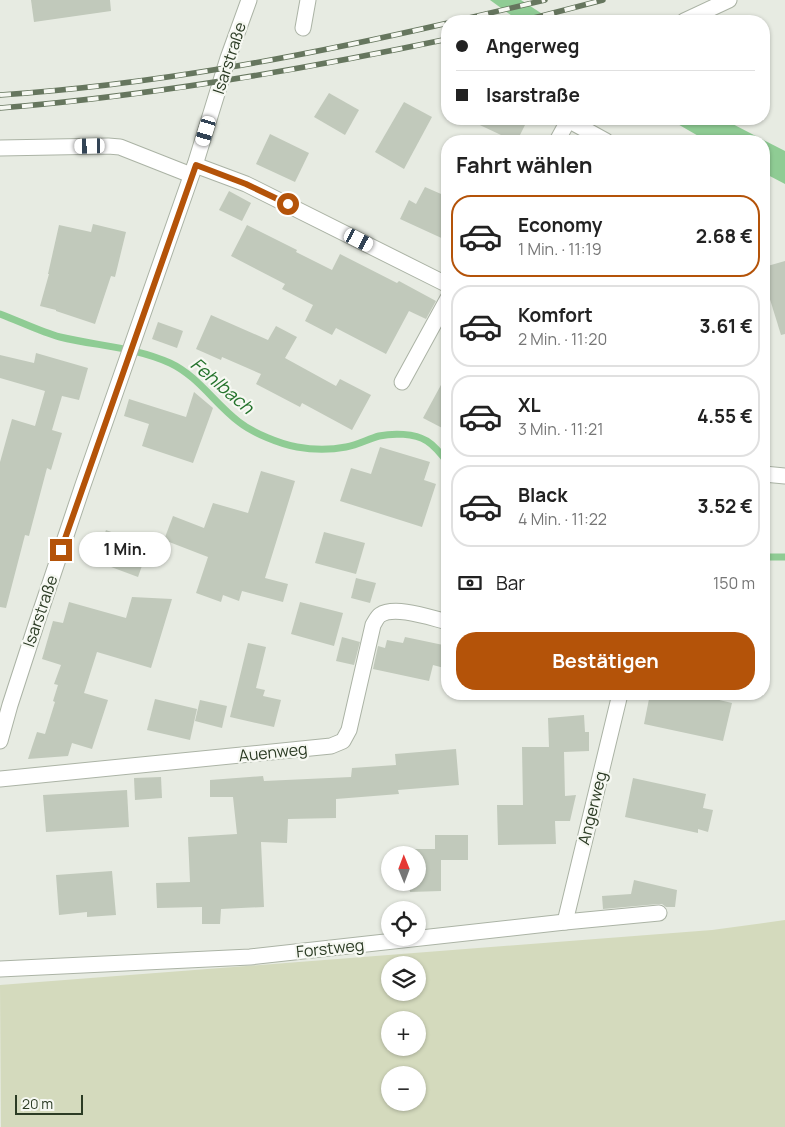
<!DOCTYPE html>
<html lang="de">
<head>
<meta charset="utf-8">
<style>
  :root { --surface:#fff; --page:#f2f2f2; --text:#222; --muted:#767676; --line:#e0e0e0; --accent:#b45309 }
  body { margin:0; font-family:Manrope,sans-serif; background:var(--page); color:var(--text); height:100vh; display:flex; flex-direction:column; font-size:19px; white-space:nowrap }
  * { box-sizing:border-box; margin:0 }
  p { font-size:16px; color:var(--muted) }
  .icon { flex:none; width:28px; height:28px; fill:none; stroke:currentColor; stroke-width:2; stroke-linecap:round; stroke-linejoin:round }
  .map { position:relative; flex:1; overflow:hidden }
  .sheet { position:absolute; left:441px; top:135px; width:329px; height:565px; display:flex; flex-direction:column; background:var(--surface); border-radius:20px; box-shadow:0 1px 4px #0004 }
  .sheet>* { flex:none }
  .hud { position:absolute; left:441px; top:15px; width:329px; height:110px; border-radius:20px; box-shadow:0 1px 4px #0004; display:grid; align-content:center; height:110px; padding:0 15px; background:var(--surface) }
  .needle { width:32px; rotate:359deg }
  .buttons { position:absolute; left:381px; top:846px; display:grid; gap:10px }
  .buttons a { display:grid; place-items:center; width:45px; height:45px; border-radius:50%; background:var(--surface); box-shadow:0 1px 4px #0004; font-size:25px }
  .scale { position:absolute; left:15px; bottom:12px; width:68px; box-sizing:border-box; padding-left:5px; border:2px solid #2b3b24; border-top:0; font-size:14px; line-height:18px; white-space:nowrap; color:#2b3b24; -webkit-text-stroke:4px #f6f8f2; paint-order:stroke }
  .end { position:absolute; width:22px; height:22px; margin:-11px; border:6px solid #b45309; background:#fff; box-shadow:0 0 0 2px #fff }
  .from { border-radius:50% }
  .bubble { position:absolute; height:35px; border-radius:18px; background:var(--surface); box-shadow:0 1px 4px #0004; font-size:16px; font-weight:700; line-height:35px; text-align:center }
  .car { position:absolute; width:15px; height:30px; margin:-15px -8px; border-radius:6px; box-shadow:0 0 4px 1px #0007; background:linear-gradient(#fff 24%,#345 0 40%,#fff 0 76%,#345 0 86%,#fff 0) }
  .hud b { display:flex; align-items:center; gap:18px; height:48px; font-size:19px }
  .hud b+b { border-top:1px solid var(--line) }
  .hud i { width:12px; height:12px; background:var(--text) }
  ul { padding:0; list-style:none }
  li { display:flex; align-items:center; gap:15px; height:82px; margin:0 10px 8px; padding:0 5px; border:2px solid var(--line); border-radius:20px }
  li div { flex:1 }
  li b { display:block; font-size:19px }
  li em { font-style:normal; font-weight:700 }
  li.selected { border-color:var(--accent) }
  li>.icon { width:45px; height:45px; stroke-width:1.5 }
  h2 { padding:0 15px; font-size:22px; line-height:60px }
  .pay { display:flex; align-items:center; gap:12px; height:55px; padding:0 15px; font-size:19px }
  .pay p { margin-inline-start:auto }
  .primary-button { display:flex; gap:10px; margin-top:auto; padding:10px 15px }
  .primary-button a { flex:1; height:58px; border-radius:20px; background:var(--accent); color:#fff; font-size:20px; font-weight:700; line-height:58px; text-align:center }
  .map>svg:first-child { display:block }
  .green { fill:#d4dabd; fill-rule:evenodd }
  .water { fill:#8fcc94 }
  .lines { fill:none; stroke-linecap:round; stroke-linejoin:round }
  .stream { stroke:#8fcc94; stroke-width:7 }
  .building { fill:#c1c9bb }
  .minor-casing { stroke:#abb3a5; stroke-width:17 }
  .minor { stroke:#fff; stroke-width:15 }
  .rail-casing { stroke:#66765e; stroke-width:5.5 }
  .rail { stroke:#f6f8f2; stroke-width:4; stroke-dasharray:11; stroke-linecap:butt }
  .route { stroke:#b45309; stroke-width:6 }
  .labels { text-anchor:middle; stroke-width:4.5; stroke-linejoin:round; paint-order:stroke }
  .street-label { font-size:16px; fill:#2b3b24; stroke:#f6f8f2 }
  .water-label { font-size:18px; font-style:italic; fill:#23722b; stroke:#f6f8f2 }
</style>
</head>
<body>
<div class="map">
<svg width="785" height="1127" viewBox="0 0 785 1127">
  <rect width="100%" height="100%" fill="#e7ebe2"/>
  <path class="green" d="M785 920V1127H1L0 985 712 930ZM390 965H418V992H390ZM390 1020H418V1048H390ZM390 1075H418V1102H390Z"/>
  <g class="water">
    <path d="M490 0H521L553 21H519Z"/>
    <path d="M669 119H723L785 151V184L764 173V141H707Z"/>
  </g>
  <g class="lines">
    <g class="stream">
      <path d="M0 314C19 321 41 332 60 337 97 346 135 347 170 363 198 376 215 404 239 422 253 433 280 444 297 447 313 450 331 450 346 447 358 445 368 439 379 436 393 433 414 433 427 441 435 446 442 455 448 463"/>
      <path d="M764 557H785"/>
    </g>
  </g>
  <g class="building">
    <path d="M31 0H110L111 11 34 22Z"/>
    <path d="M329 93 359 110 345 135 314 117Z"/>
    <path d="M404 102 432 117 404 169 375 152Z"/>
    <path d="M467 119H528L517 141H514Z"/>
    <path d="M270 134 309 153 295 182 256 164Z"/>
    <path d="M425 187 448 197V241L400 219 409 200 416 204Z"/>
    <path d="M229 191 251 203 242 221 219 210Z"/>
    <path d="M93 224 126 232 115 277 111 276 95 324 56 311V310L40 306 49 274H48L59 225 91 232Z"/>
    <path d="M247 225 297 250 296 252 332 270 340 254 397 283 399 281 436 301 426 319 409 311 386 354 336 328 332 335 305 321 313 305 282 289 285 284 231 256Z"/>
    <path d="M785 261V334L781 335 764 280V267Z"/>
    <path d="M211 315 268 340 276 326 297 337 285 358 336 386 340 379 371 395 352 430 302 403 300 407 256 384 261 374 222 357 221 360 196 349Z"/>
    <path d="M158 322 183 331 177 348 152 339Z"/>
    <path d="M36 353 88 368 79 400 62 396 52 430 62 433 51 470 47 468 29 536 25 535 6 608 0 607V462L12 419 35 426 45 391 0 378V355L34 363Z"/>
    <path d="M448 372V431L423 418Z"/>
    <path d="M194 392 213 408 193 463 142 446 149 424 124 416 129 399 186 417Z"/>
    <path d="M380 447 430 462 424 480 436 484 422 527 340 501 351 468 371 474Z"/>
    <path d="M261 471 295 481 265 578 288 584 283 602 242 591 239 601 223 595 221 602 196 593 208 557 164 540 173 516 204 528 213 503 248 513Z"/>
    <path d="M106 530 149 546 138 577 95 561Z"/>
    <path d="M324 532 365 543 356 574 315 563Z"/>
    <path d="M356 578 376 583 370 603 351 598Z"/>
    <path d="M132 597 172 599 151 668 97 652 84 693 108 700 92 749 72 743 68 756 28 759 37 732 45 734 55 702 53 701 58 685 54 684 61 665 42 659 53 621 63 623 69 602 126 618Z"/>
    <path d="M300 602 343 613 334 646 291 634Z"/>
    <path d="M342 637 360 642 354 665 336 661Z"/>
    <path d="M405 637 448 646V653L444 668 433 665 429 681 373 669 378 646 385 648 387 640 403 643Z"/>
    <path d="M248 643 266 647 256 688 265 690 263 696 281 700 274 727 230 717Z"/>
    <path d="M650 694H694L732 703 723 741 644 724Z"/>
    <path d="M155 699 197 709 190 740 147 730Z"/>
    <path d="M200 700 227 706 222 728 195 721Z"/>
    <path d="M584 715 585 732H589V751L564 752 565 796 576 795 570 821H555L556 844 498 845 497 805H523L522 747H549L548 718Z"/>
    <path d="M456 749 459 785 398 790 399 794 336 799V818L288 819 287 843 261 842 264 907 221 909 220 924H202V907L157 908 156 883 190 882 188 837 237 834 233 797H210V780L263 776 264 781 351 777 352 768 396 765 395 754Z"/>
    <path d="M161 777 162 798 135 800 134 778Z"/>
    <path d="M633 778 706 794 703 808 713 810 708 832 698 829V833L625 817Z"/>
    <path d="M127 790 129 827 46 832 43 795Z"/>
    <path d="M435 835H468V860H441V891L410 892 409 882H418V855H409V849H435Z"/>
    <path d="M112 871 116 915 87 917V912L59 915 56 875Z"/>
    <path d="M634 880 677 890 675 907H666L662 904H658L603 909 602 896 631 894Z"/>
  </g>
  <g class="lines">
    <g class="minor-casing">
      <g id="minor">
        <path d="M684 21 729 0"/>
        <path d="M303 28 308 0"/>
        <path d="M568 120 606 141"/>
        <path d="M557 141 569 119"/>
        <path d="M0 148 108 146 120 147 191 175"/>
        <path d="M195 165 246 184 448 285"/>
        <path d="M402 382 448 298"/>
        <path d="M764 474 785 476"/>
        <path d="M0 741 10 705 36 625 83 485 195 165 228 58 249 0"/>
        <path d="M0 779 331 746 343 741 349 730 373 625C375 622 377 617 380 615 395 605 431 618 448 622"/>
        <path d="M565 922 620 694"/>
        <path d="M0 969 250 957 565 922 659 913"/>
      </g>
    </g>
    <use href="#minor" class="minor"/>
    <g class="rail-casing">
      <g id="rail">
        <path d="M456 21 545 0"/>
        <path d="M522 21 603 0"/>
        <path d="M0 95C151 85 300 57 448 23"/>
        <path d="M0 108C151 96 300 70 448 39"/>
      </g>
    </g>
    <use href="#rail" class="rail"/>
  </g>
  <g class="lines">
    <path class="route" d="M61 550 196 165 246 184 288 204"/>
  </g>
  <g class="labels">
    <g class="street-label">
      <text transform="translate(229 58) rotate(-72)" y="6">Isarstraße</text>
      <text transform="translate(40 611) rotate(-71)" y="6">Isarstraße</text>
      <text transform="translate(273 752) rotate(-6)" y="6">Auenweg</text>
      <text transform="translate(592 808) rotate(-76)" y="6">Angerweg</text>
      <text transform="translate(330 948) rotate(-6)" y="6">Forstweg</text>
    </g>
    <g class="water-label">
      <text transform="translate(222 386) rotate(40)" y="6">Fehlbach</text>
    </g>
  </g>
</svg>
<div class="buttons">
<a><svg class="needle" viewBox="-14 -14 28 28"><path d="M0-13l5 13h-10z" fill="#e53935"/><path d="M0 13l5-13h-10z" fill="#767676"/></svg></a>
<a><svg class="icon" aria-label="locate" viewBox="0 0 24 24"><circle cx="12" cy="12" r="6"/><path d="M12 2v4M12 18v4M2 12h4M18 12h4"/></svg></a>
<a><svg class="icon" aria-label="layers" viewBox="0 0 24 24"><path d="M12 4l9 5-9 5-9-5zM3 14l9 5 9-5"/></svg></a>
<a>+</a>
<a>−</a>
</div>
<div class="scale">20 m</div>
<i class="end from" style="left:288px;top:204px"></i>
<i class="end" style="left:61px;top:550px"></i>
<div class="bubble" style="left:79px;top:532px;width:92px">1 Min.</div>
<i class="car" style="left:206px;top:131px;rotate:197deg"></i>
<i class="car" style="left:90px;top:146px;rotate:269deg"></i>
<i class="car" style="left:359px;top:240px;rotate:117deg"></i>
<div class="hud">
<b><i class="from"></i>Angerweg</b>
<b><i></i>Isarstraße</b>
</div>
<section class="sheet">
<h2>Fahrt wählen</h2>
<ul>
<li class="selected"><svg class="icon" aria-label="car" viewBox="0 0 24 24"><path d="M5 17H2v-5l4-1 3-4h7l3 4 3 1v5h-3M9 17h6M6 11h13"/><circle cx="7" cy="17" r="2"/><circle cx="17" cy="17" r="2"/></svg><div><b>Economy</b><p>1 Min. · 11:19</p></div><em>2.68 €</em></li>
<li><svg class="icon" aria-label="car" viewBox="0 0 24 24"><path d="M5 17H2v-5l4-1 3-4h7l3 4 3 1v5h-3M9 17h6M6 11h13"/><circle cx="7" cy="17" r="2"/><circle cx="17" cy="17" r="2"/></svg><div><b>Komfort</b><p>2 Min. · 11:20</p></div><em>3.61 €</em></li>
<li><svg class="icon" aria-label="car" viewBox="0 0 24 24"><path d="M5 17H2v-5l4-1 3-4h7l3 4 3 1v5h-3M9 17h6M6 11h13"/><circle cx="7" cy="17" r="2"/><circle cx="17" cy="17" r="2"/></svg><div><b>XL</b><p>3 Min. · 11:21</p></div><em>4.55 €</em></li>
<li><svg class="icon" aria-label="car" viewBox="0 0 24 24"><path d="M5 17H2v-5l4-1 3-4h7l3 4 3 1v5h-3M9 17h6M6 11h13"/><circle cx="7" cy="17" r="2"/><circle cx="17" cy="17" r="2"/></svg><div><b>Black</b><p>4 Min. · 11:22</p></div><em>3.52 €</em></li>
</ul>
<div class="pay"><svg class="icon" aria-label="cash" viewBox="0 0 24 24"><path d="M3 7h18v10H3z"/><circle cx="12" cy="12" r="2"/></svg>Bar<p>150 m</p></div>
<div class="primary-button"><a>Bestätigen</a></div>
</section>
</div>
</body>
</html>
